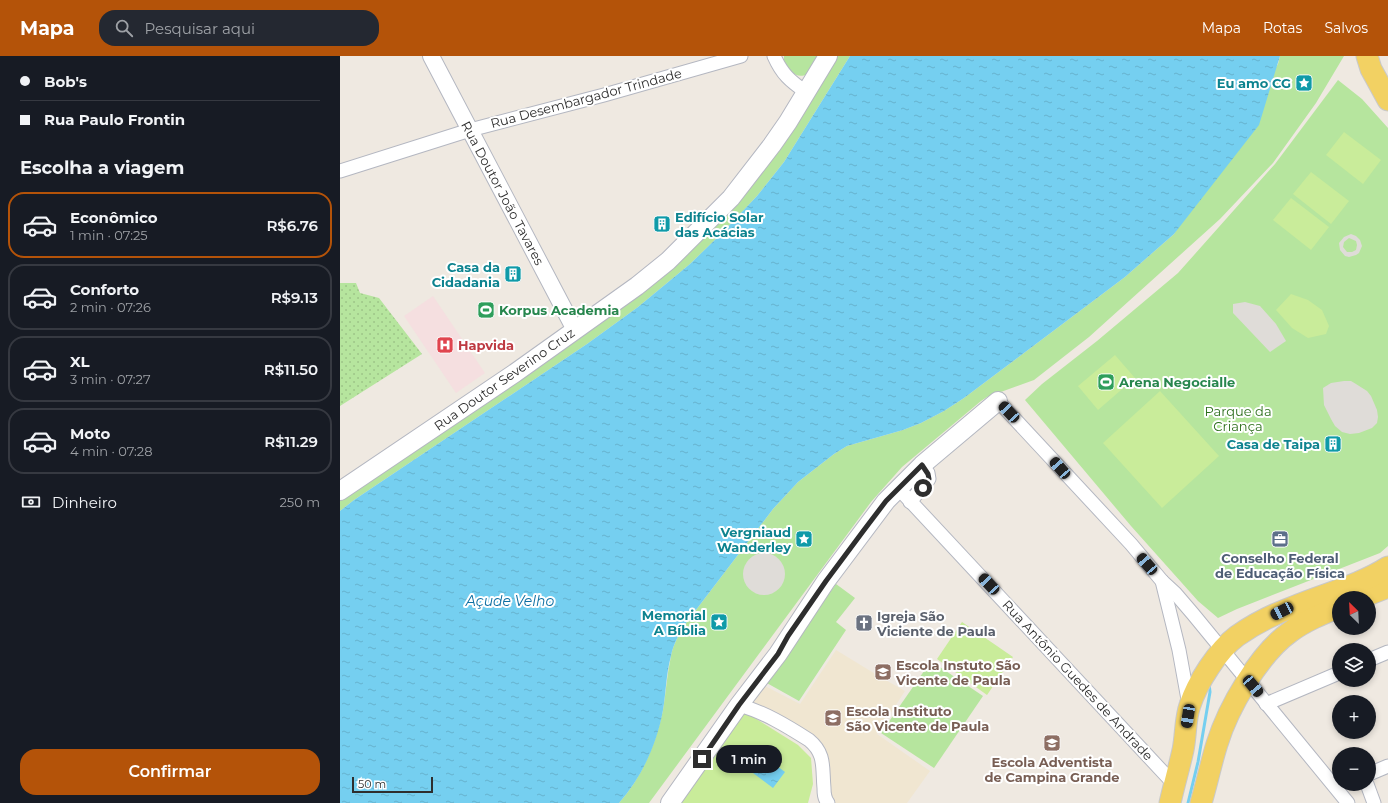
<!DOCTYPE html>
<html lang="pt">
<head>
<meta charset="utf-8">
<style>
  :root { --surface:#171b24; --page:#242831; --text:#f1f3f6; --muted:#9ea1a6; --line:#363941; --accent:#b45309 }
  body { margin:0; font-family:Montserrat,sans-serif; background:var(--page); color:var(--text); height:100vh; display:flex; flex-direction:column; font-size:15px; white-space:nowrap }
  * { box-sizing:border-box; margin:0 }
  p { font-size:13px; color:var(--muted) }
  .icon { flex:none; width:22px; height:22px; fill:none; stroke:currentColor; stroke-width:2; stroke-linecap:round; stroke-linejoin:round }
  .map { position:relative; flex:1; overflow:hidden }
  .sheet { display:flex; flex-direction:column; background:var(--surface); width:340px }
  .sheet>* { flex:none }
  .hud { display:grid; align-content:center; height:88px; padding:0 20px; background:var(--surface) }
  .needle { width:26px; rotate:336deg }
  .tools { position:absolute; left:992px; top:535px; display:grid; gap:8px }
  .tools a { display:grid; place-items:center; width:44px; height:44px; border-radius:50%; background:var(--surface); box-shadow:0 2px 6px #0003; font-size:20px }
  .scale { position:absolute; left:12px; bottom:10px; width:81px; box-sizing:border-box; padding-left:4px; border:2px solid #2e2e2e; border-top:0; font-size:11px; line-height:14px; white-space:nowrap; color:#2e2e2e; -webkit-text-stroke:3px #fff; paint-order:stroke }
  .end { position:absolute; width:18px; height:18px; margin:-9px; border:5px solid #2e2e2e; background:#fff; box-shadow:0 0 0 2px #fff }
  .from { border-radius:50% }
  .bubble { position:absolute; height:28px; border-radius:14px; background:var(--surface); box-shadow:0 2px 6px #0003; font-size:13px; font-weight:600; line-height:28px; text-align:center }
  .car { position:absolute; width:12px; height:24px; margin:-12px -6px; border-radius:5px; box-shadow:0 0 3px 1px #0007; background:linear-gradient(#222 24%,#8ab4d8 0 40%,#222 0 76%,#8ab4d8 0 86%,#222 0) }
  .hud b { display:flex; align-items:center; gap:14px; height:38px; font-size:15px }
  .hud b+b { border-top:1px solid var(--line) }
  .hud i { width:10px; height:10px; background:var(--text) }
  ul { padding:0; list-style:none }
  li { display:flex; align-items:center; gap:12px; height:66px; margin:0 8px 6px; padding:0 12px; border:2px solid var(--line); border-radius:16px }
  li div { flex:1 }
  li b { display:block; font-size:15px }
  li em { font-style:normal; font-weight:600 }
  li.current { border-color:var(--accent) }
  li>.icon { width:36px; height:36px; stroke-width:1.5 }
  h2 { padding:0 20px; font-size:18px; line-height:48px }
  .pay { display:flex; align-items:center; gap:10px; height:44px; padding:0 20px; font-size:15px }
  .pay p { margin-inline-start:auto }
  .primary-button { display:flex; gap:8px; margin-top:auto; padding:8px 20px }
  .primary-button a { flex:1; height:46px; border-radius:16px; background:var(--accent); color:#fff; font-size:16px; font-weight:600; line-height:46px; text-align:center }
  header { display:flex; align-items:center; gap:24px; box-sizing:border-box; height:56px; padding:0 20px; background:var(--accent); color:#fff }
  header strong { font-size:19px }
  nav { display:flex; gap:22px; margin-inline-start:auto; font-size:14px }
  .search { width:280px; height:36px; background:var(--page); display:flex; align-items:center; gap:10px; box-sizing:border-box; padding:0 14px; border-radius:16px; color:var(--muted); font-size:15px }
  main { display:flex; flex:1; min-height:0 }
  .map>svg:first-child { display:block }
  .education { fill:#f0e6d1 }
  .medical { fill:#f5dfe0 }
  .grass { fill:url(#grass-dots) }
  .park { fill:#b6e59e }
  .pitch { fill:#c9ec9a }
  .plaza { fill:#dfdcd8; fill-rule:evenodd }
  .water { fill:url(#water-ripples) }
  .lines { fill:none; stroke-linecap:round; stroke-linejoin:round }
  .stream { stroke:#75cff0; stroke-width:3 }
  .minor-casing { stroke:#b4b7c1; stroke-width:15 }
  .tertiary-casing { stroke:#b4b7c1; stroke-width:18 }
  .secondary-casing { stroke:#b4b7c1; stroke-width:20 }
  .primary-casing { stroke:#c9c9c9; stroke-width:23 }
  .minor { stroke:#fff; stroke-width:13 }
  .tertiary { stroke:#fff; stroke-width:16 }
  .secondary { stroke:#fff; stroke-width:18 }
  .primary { stroke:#f2d163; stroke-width:21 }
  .route { stroke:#2e2e2e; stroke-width:5 }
  .labels { text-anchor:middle; stroke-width:4; stroke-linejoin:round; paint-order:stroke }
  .culture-label { font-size:13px; font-weight:bold; fill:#0d838f; stroke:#fff; text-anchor:end }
  .street-label { font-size:13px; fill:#2e2e2e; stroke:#fff }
  .leisure-label { font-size:13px; font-weight:bold; fill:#27864d; stroke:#fff; text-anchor:start }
  .health-label { font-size:13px; font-weight:bold; fill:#be3a42; stroke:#fff; text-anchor:start }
  .park-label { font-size:13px; fill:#2c6e1b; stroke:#fff }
  .service-label { font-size:13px; font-weight:bold; fill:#4e5e75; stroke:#fff }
  .worship-label { font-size:13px; font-weight:bold; fill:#5b616d; stroke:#fff; text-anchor:start }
  .education-label { font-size:13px; font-weight:bold; fill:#785e54; stroke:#fff; text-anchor:start }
  .water-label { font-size:14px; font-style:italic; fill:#0d6fa3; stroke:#fff }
</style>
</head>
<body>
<header>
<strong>Mapa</strong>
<div class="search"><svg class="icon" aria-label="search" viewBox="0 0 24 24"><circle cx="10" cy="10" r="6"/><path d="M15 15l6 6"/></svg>Pesquisar aqui</div>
<nav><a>Mapa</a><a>Rotas</a><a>Salvos</a></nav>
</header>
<main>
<section class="sheet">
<div class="hud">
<b><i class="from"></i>Bob's</b>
<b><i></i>Rua Paulo Frontin</b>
</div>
<h2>Escolha a viagem</h2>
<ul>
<li class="current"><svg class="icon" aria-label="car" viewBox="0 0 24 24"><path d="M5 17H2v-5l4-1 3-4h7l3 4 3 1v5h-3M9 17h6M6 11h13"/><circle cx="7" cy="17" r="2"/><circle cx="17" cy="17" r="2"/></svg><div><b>Econômico</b><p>1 min · 07:25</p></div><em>R$6.76</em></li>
<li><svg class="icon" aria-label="car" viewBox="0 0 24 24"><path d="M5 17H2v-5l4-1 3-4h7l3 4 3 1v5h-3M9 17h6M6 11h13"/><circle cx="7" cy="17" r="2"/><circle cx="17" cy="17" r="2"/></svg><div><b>Conforto</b><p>2 min · 07:26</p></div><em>R$9.13</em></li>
<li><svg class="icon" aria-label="car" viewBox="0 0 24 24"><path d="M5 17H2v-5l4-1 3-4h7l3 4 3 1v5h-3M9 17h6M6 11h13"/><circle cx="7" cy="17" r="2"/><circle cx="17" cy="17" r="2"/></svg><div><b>XL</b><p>3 min · 07:27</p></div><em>R$11.50</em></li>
<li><svg class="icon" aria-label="car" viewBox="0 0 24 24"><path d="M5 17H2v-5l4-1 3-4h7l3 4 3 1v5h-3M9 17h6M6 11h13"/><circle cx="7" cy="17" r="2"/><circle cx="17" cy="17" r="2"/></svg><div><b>Moto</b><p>4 min · 07:28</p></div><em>R$11.29</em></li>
</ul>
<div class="pay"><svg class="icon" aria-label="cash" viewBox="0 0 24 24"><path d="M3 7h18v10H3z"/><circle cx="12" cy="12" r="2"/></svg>Dinheiro<p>250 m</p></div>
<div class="primary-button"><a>Confirmar</a></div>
</section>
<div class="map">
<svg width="1048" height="747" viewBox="0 0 1048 747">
  <defs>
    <pattern id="grass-dots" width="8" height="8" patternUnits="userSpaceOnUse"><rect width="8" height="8" fill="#b6e59e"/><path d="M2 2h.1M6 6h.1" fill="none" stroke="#9dc588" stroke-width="1.8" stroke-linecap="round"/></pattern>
    <pattern id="water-ripples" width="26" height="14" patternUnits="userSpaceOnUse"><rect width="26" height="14" fill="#75cff0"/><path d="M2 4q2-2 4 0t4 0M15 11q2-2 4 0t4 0" fill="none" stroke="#66b2ce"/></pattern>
  </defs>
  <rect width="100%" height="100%" fill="#efe9e1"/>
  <path class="education" d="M496 594 537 619 543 610 549 614 544 623 565 635 537 678 590 715 567 747H491L480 700 409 648 423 629 460 648Z"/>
  <path class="medical" d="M93 240 145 317 116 337 64 260Z"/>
  <path class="grass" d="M0 227H16L20 237 39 242 82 298 0 350Z"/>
  <g class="park">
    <path d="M444 0H476V3L470 17C456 24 453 17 444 7Z"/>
    <path d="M494 0H510L444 106 417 140 382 177 350 208 298 251 247 288 14 444 0 455V442L336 203Z"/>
    <path d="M940 0H1004L976 47 933 107 880 163 749 281 694 324 647 341 641 345 562 411 531 446 309 747H279C302 721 316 688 323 654 326 636 327 618 331 600 333 588 340 577 346 567L433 453 458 426 494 398 507 390 563 374 581 367 604 355 624 342 785 221 834 178 938 8Z"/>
    <path d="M998 24 1022 43 1048 72V490L1040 497 897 553 878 562 858 545 791 470 685 344 702 328 757 285 838 217 935 108Z"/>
    <path d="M496 528 515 542 496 566 506 574 459 645 425 626Z"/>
    <path d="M591 605 643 640 594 712 541 677Z"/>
  </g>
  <g class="pitch">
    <path d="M1004 76 1041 104 1023 128 986 99Z"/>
    <path d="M971 116 1009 145 991 168 953 138Z"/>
    <path d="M951 142 989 171 971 194 933 164Z"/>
    <path d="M951 238 968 244 982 254 989 270 986 278 968 282 952 272 936 254Z"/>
    <path d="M775 299 795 322 758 354 738 330Z"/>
    <path d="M820 335 879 400 822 452 763 387Z"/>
    <path d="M622 566 673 601 647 639 597 603Z"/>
    <path d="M402 654 458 689 471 702 473 728 468 747H341L358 718Z"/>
  </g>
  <g class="plaza">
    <path d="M1011 178 1016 180 1020 184 1022 190 1019 197 1016 199 1009 201 1005 200 1000 194 999 187 1004 181ZM1009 182 1016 185 1017 189 1016 194 1012 196H1007L1003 191 1004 186Z"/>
    <path d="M905 246 920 250 936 268 946 285 930 296 893 257V248Z"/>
    <path d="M1004 325H1011L1016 328 1027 335 1031 340 1037 354 1038 361 1037 367 1032 372 1019 377 1010 378 1002 376 995 370 991 363 984 349 983 332 991 327Z"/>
    <circle cx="424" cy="518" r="21"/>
  </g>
  <g class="water">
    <path d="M510 0H940L919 69 834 178 785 221 624 342 604 355 581 367 563 374 507 390 494 398 458 426 433 453 346 567C340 577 333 588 331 600 326 618 326 636 323 654 317 688 302 721 279 747H0V455L14 444 247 288 298 251 350 208 382 177 417 140 444 106Z"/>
    <path d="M413 692 445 716 433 732 401 708Z"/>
  </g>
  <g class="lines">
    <path class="stream" d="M848 747 858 706 870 636 869 628"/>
    <g class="minor-casing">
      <g id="minor">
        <path d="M434 0C442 18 450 25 466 36"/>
        <path d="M0 115 130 74 264 39 401 0"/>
        <path d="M658 345 791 488 822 525 839 594 849 649"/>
        <path d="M559 433 834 728"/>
        <path d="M570 446 589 423 588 417 582 409"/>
        <path d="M822 525 835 537 853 558 1008 747"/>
        <path d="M1029 604 1048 596"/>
        <path d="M926 648 999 617"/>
        <path d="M399 649C424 656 447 670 469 684 486 698 482 712 484 732 484 737 484 742 488 747"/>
        <path d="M1029 718 1048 710"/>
        <path d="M1027 728 1034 747"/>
      </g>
    </g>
    <g class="tertiary-casing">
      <path id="tertiary" d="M91 0 235 274"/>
    </g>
    <g class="secondary-casing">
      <g id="secondary">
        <path d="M0 435 175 317 297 230 328 205 391 142 432 89 448 66 488 0"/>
        <path d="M330 747 399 649 438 598 486 525 546 445 582 409 658 345"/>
      </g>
    </g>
    <g class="primary-casing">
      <g id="primary">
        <path d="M1027 0 1031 13 1048 44"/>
        <path d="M1020 542 1048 531"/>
        <path d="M830 747C834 729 839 712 843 694 846 680 845 663 850 649 857 627 878 594 897 580 914 568 934 558 953 551 984 538 1020 529 1048 511"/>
        <path d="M861 747C867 727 871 707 877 688 888 652 919 598 950 576 965 565 982 558 999 551"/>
      </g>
    </g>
    <use href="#minor" class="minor"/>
    <use href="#tertiary" class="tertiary"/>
    <use href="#secondary" class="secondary"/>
    <use href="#primary" class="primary"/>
  </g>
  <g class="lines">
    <path class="route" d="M362 703 399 649 438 598 448 580 486 525 524 474 546 445 582 409 588 418 589 423 583 432"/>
  </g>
  <defs>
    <g id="sight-square" transform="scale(0.9)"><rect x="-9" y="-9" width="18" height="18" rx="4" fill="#0f9aa8" stroke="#fff"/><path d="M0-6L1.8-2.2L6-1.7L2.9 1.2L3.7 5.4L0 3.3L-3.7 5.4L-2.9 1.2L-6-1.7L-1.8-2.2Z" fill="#fff"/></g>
    <g id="building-square" transform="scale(0.9)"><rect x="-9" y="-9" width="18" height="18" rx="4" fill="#0f9aa8" stroke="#fff"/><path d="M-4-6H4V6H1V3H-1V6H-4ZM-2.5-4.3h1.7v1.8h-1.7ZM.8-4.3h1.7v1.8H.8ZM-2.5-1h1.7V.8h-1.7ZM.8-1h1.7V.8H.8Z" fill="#fff"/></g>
    <g id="stadium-square" transform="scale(0.9)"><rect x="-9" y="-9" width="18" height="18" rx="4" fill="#2e9e5b" stroke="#fff"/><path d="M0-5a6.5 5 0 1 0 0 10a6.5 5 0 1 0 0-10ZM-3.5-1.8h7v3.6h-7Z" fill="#fff"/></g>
    <g id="hospital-square" transform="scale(0.9)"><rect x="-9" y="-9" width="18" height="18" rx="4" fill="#e0444e" stroke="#fff"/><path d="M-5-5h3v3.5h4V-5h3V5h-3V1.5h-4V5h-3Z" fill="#fff"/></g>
    <g id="office-square" transform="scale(0.9)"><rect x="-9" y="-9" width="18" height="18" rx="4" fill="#5c6f8a" stroke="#fff"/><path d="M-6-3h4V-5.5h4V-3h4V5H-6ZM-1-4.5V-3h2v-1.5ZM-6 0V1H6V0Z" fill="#fff"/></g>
    <g id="church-square" transform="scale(0.9)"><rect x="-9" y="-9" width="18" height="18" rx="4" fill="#6b7280" stroke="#fff"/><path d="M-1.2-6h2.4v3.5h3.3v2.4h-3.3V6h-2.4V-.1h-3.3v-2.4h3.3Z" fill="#fff"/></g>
    <g id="school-square" transform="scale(0.9)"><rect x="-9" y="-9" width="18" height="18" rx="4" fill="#8d6e63" stroke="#fff"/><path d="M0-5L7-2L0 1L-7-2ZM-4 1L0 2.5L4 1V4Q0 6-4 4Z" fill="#fff"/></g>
  </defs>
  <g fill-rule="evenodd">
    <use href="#sight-square" x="964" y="27"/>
    <use href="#building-square" x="322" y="168"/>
    <use href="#building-square" x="173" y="218"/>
    <use href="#stadium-square" x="146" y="254"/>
    <use href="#hospital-square" x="105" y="289"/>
    <use href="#stadium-square" x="766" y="326"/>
    <use href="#building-square" x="993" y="388"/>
    <use href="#sight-square" x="464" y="483"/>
    <use href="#office-square" x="940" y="483"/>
    <use href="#sight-square" x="379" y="566"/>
    <use href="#church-square" x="524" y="567"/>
    <use href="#school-square" x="543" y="616"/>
    <use href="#school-square" x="493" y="662"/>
    <use href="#school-square" x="712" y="687"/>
  </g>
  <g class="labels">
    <g class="culture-label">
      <text x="951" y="32">Eu amo CG</text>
      <text x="335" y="166" text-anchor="start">Edifício Solar<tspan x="335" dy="15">das Acácias</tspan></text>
      <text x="160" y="216">Casa da<tspan x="160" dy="15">Cidadania</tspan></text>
      <text x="980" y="393">Casa de Taipa</text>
      <text x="451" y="481">Vergniaud<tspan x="451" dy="15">Wanderley</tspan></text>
      <text x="366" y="564">Memorial<tspan x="366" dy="15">A Bíblia</tspan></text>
    </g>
    <g class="street-label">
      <text transform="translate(246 42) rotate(-15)" y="5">Rua Desembargador Trindade</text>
      <text transform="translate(163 137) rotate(62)" y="5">Rua Doutor João Tavares</text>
      <text transform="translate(164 323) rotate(-35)" y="5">Rua Doutor Severino Cruz</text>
      <text transform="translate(738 624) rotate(47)" y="5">Rua Antônio Guedes de Andrade</text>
    </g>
    <g class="leisure-label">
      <text x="159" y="259">Korpus Academia</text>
      <text x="779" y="331">Arena Negocialle</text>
    </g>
    <g class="health-label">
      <text x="118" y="294">Hapvida</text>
    </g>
    <g class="park-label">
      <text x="898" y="360">Parque da<tspan x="898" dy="15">Criança</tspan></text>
    </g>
    <g class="service-label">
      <text x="940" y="507">Conselho Federal<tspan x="940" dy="15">de Educação Física</tspan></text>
    </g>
    <g class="worship-label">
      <text x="537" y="565">Igreja São<tspan x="537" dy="15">Viciente de Paula</tspan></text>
    </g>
    <g class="education-label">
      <text x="556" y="614">Escola Instuto São<tspan x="556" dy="15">Vicente de Paula</tspan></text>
      <text x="506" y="660">Escola Instituto<tspan x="506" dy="15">São Vicente de Paula</tspan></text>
      <text x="712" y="711" text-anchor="middle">Escola Adventista<tspan x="712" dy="15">de Campina Grande</tspan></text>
    </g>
    <g class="water-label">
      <text x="170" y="550">Açude Velho</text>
    </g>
  </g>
</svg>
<div class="tools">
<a><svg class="needle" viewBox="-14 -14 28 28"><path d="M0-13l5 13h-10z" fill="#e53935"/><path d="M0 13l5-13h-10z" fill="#9ea1a6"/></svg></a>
<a><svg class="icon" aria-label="layers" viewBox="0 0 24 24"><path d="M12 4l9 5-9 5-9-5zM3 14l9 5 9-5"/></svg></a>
<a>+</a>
<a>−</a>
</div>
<div class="scale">50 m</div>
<i class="end from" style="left:583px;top:432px"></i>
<i class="end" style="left:362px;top:703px"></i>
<div class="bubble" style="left:376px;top:689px;width:66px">1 min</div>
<i class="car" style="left:669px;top:356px;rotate:317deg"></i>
<i class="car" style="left:720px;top:412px;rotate:319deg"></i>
<i class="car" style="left:807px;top:508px;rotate:319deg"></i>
<i class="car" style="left:649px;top:528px;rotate:317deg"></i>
<i class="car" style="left:942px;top:555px;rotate:243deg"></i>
<i class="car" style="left:913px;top:630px;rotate:140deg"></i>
<i class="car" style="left:848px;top:660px;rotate:189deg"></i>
</div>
</main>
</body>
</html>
